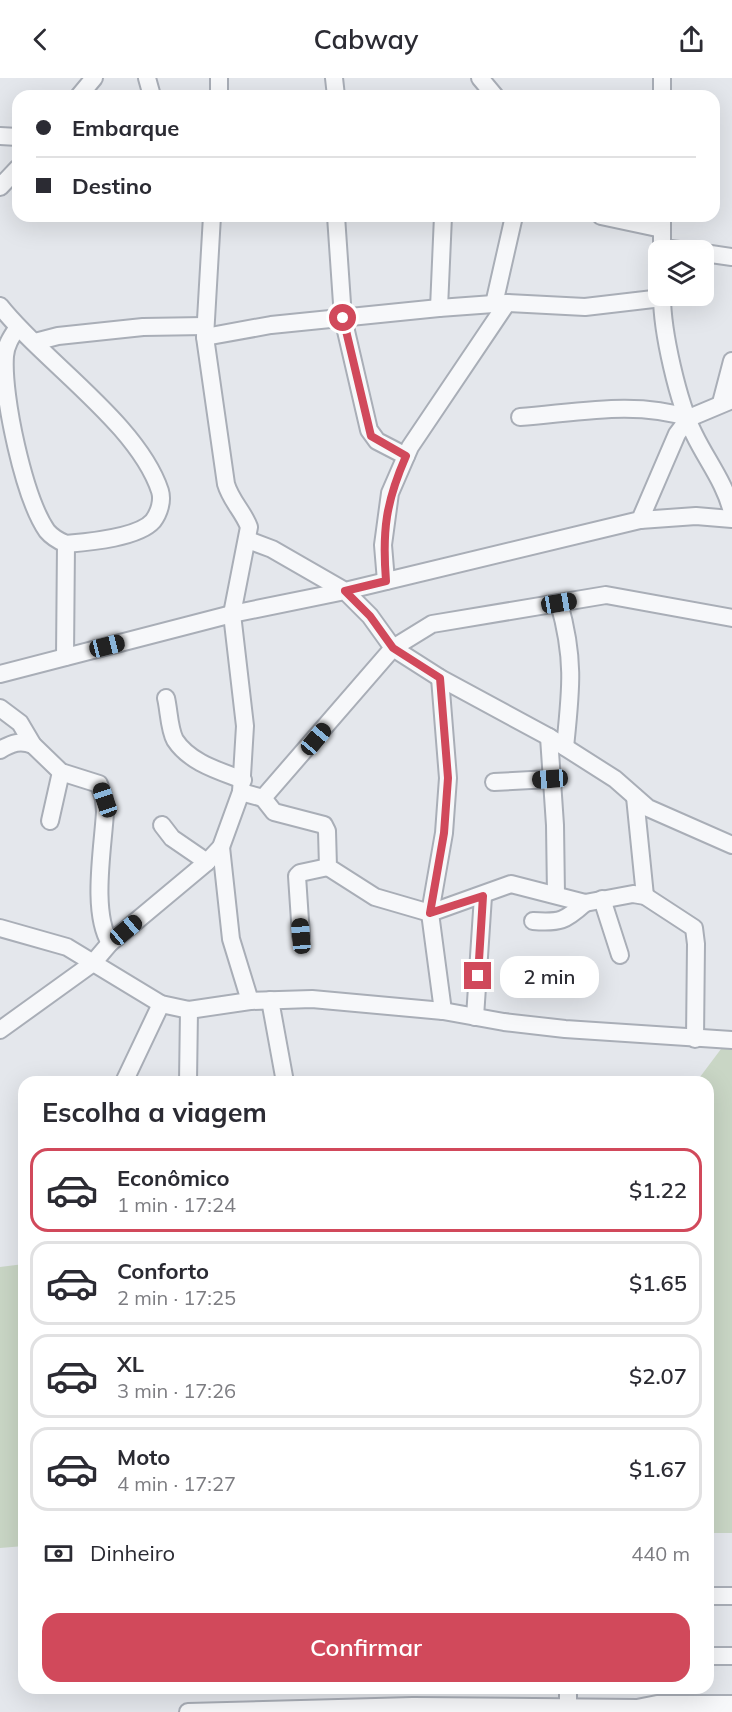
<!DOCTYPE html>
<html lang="pt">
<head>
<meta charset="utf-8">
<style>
  :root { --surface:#fff; --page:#f7f7f7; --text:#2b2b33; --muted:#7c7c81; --line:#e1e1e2; --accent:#d1495b }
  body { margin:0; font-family:Mulish,sans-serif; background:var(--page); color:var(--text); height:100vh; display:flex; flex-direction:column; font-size:22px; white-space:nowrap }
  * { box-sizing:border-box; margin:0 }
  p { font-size:20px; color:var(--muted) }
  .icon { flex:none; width:33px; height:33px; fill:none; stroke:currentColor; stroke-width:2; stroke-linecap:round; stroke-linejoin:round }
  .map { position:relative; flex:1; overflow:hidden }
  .side { position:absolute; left:18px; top:998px; width:696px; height:618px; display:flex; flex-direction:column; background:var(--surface); border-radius:18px; box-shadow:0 6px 24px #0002 }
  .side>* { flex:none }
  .top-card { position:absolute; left:12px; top:12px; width:708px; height:132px; border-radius:18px; box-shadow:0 6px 24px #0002; display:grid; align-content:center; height:132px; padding:0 24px; background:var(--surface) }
  .fabs { position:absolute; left:648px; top:162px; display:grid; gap:12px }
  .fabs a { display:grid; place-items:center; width:66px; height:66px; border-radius:12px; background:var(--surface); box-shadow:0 6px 24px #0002; font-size:30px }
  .end { position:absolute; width:27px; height:27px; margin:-14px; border:8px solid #d1495b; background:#fff; box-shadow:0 0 0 3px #fff }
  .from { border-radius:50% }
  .bubble { position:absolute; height:42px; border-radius:18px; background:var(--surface); box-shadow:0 6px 24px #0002; font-size:20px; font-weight:600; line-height:42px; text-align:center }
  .car { position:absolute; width:18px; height:36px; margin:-18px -9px; border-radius:8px; box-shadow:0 0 4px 2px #0007; background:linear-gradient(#222 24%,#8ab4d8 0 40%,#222 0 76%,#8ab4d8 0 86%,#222 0) }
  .top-card b { display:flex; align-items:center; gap:21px; height:57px; font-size:22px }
  .top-card b+b { border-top:2px solid var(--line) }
  .top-card i { width:15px; height:15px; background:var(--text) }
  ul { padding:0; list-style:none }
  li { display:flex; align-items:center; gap:18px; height:84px; margin:0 12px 9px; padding:0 12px; border:3px solid var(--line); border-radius:18px }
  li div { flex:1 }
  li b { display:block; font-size:22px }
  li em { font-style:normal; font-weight:600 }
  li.current { border-color:var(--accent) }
  li>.icon { width:54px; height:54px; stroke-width:1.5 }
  h2 { padding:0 24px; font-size:27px; line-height:72px }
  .pay { display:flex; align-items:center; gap:15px; height:66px; padding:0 24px; font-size:22px }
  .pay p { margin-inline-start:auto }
  .cta { display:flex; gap:12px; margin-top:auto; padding:12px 24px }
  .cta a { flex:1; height:69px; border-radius:18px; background:var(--accent); color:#fff; font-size:24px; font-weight:600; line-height:69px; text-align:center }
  header { display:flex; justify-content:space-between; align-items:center; height:78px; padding:0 24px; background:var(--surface); font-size:27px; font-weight:600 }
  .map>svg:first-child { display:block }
  .green { fill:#c9d6c5 }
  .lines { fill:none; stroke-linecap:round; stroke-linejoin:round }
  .minor-casing { stroke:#a9aeb7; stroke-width:20 }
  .minor { stroke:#f7f8fa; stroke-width:16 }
  .route { stroke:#d1495b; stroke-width:8 }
</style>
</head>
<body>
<header><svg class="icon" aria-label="back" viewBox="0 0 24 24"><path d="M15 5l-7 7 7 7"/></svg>Cabway<svg class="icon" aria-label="share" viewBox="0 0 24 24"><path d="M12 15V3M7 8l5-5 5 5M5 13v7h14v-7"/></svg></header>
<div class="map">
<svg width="732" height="1634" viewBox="0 0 732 1634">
  <rect width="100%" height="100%" fill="#e4e7ec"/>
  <g class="green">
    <path d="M721 971H732V1455H708V1004L697 1003Z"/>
    <path d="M24 1186V1468L0 1470V1189Z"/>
  </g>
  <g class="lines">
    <g class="minor-casing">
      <g id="minor">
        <path d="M147 0 152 18"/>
        <path d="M219 0V18"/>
        <path d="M334 0 336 18"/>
        <path d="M480 0 495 18"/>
        <path d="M79 18 94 0"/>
        <path d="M662 18V0"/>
        <path d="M0 58 18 59"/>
        <path d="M0 109 18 90"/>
        <path d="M212 138 205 259 226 406C231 423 243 433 249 449L232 536 245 648 241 714"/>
        <path d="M336 138 343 240 369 352 377 363 406 378"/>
        <path d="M601 138 662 151"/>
        <path d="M662 138V172"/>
        <path d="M662 170 679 172"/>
        <path d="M704 175 732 179"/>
        <path d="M662 218C662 254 678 324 694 356 707 383 725 405 732 434"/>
        <path d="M494 226 514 138"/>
        <path d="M0 228C44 284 138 346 160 413 163 423 159 435 153 443 138 460 88 464 66 466 59 463 52 459 47 453 24 420 2 318 5 278 6 266 12 258 18 249"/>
        <path d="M439 230 443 138"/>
        <path d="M205 259 271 247 439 230 507 225 585 229 662 220"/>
        <path d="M35 264 58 258 143 249 205 248"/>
        <path d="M721 325 732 283"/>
        <path d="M520 339C575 335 636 322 689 340"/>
        <path d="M640 442 696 438 732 441"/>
        <path d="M248 462 272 471 345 513 640 442 677 356 689 340 732 322"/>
        <path d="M386 503 383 467 390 415 410 369 507 225"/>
        <path d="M559 525C575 581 571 612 565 669"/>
        <path d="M65 579 66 466"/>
        <path d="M0 596 232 536 345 513 370 538 393 570 440 600 549 659 615 701 648 730 732 767"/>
        <path d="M440 600 448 700 444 755 430 835 443 933"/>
        <path d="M166 620C169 632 169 651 175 662 190 685 220 693 243 702"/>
        <path d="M0 630 20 645 33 667 61 694 99 706 104 721 105 734C103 770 91 834 110 865"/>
        <path d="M549 659 555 747 556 817"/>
        <path d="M0 672C12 665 20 662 33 667"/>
        <path d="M494 704 550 701"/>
        <path d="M635 719 645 818"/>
        <path d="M263 720 274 734 324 747 327 753 328 789 375 819 430 835 511 806 585 825 633 816 645 818 694 850 696 866 695 961"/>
        <path d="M50 743 61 694"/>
        <path d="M162 747 172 760 207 784"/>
        <path d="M221 769 231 861 250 923"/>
        <path d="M602 821 620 877"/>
        <path d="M533 843C560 845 565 843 585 825"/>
        <path d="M0 850 67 869 161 926 189 932 250 923 312 921 443 933 504 944 565 951 732 962"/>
        <path d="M301 858 297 798 300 795 328 789"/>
        <path d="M270 922 285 1004"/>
        <path d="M475 939 483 818"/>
        <path d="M0 952 93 885 110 865 207 784 221 769 241 714 263 720 393 570 432 546 606 517 732 540"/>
        <path d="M124 1004 161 926"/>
        <path d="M188 1004 189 932"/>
        <path d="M708 1518H732"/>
        <path d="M708 1578H732"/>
        <path d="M568 1610V1629"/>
        <path d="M188 1634 413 1628 637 1630 657 1626H732"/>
      </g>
    </g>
    <use href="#minor" class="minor"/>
  </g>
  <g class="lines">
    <path class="route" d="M343 240 371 358 406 378C386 424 382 452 386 503L345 513 370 538 393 570 440 600 448 700 444 755 430 835 483 818 478 898"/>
  </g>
</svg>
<div class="fabs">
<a><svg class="icon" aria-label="layers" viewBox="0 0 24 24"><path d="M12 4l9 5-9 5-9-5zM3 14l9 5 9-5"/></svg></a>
</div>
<i class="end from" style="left:343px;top:240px"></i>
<i class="end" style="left:478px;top:898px"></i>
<div class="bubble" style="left:500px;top:878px;width:99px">2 min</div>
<i class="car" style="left:559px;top:525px;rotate:81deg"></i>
<i class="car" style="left:107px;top:568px;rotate:76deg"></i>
<i class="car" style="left:316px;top:661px;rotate:40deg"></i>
<i class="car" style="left:550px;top:701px;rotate:266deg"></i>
<i class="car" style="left:105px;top:722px;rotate:341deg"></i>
<i class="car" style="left:126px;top:852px;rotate:50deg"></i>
<i class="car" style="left:301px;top:858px;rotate:355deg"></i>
<div class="top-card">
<b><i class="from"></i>Embarque</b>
<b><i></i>Destino</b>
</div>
<section class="side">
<h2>Escolha a viagem</h2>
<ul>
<li class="current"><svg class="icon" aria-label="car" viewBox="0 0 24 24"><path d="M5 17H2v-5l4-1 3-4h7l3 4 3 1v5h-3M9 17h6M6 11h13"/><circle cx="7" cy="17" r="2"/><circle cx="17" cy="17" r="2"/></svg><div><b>Econômico</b><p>1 min · 17:24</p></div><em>$1.22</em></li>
<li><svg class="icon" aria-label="car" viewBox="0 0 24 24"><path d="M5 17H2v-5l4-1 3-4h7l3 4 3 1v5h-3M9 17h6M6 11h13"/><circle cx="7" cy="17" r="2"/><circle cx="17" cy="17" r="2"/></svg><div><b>Conforto</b><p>2 min · 17:25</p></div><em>$1.65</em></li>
<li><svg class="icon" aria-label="car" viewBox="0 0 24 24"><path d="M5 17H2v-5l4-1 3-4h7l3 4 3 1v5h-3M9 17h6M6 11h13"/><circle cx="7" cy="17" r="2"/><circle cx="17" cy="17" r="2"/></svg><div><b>XL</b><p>3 min · 17:26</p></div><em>$2.07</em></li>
<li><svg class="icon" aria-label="car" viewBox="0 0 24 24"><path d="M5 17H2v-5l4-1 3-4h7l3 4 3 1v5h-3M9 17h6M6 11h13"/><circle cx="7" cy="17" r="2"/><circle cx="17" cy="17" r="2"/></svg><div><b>Moto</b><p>4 min · 17:27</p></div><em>$1.67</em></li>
</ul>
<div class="pay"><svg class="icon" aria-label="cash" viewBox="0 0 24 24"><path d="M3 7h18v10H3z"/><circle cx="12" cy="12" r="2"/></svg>Dinheiro<p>440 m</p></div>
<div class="cta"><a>Confirmar</a></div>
</section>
</div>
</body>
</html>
